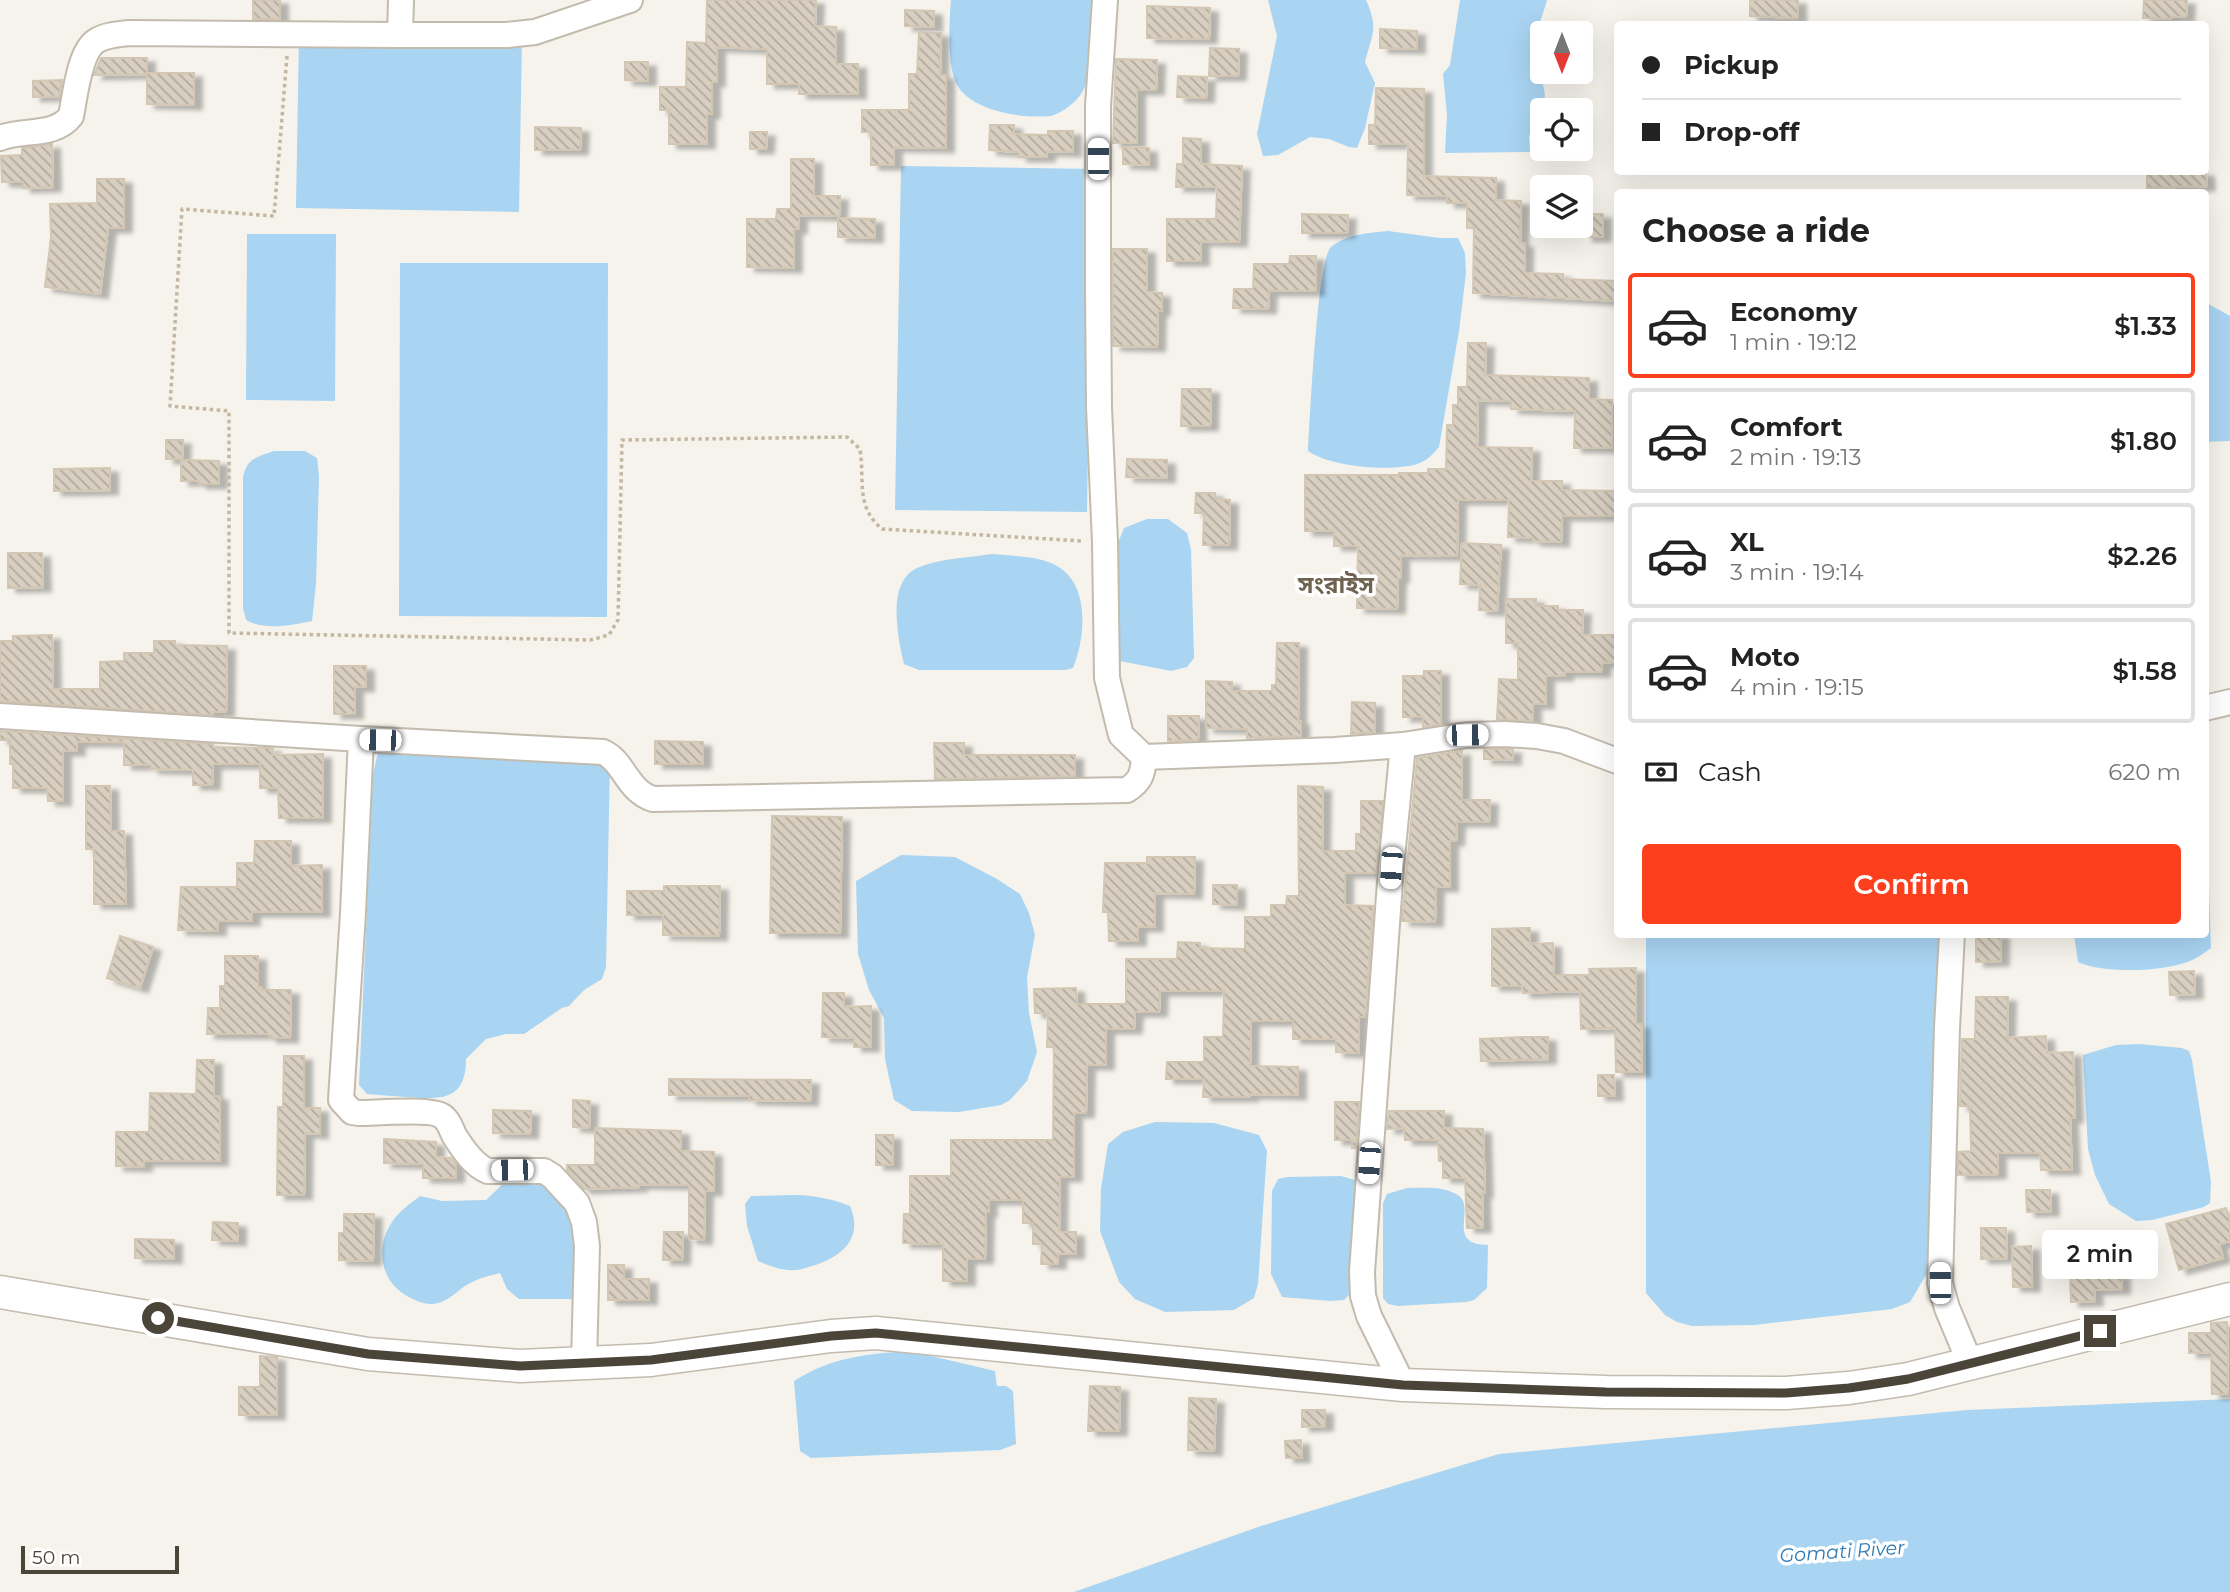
<!DOCTYPE html>
<html lang="en">
<head>
<meta charset="utf-8">
<style>
  :root { --surface:#fff; --page:#f2f2f2; --text:#222; --muted:#767676; --line:#e0e0e0; --accent:#fc3f1d }
  body { margin:0; font-family:Montserrat,"Noto Sans Bengali",sans-serif; background:var(--page); color:var(--text); height:100vh; display:flex; flex-direction:column; font-size:26px; white-space:nowrap }
  * { box-sizing:border-box; margin:0 }
  p { font-size:23px; color:var(--muted) }
  .icon { flex:none; width:38px; height:38px; fill:none; stroke:currentColor; stroke-width:2; stroke-linecap:round; stroke-linejoin:round }
  .map { position:relative; flex:1; overflow:hidden }
  .side { position:absolute; left:1614px; top:189px; width:595px; height:749px; display:flex; flex-direction:column; background:var(--surface); border-radius:7px; box-shadow:0 7px 28px #0002 }
  .side>* { flex:none }
  .hud { position:absolute; left:1614px; top:21px; width:595px; height:154px; border-radius:7px; box-shadow:0 7px 28px #0002; display:grid; align-content:center; height:154px; padding:0 28px; background:var(--surface) }
  .needle { width:46px; rotate:180deg }
  .controls { position:absolute; left:1530px; top:21px; display:grid; gap:14px }
  .controls a { display:grid; place-items:center; width:63px; height:63px; border-radius:7px; background:var(--surface); box-shadow:0 7px 28px #0002; font-size:35px }
  .scale { position:absolute; left:21px; bottom:18px; width:158px; box-sizing:border-box; padding-left:7px; border:4px solid #4b4439; border-top:0; font-size:19px; line-height:24px; white-space:nowrap; color:#4b4439; -webkit-text-stroke:5px #fff; paint-order:stroke }
  .end { position:absolute; width:32px; height:32px; margin:-16px; border:9px solid #4b4439; background:#fff; box-shadow:0 0 0 4px #fff }
  .from { border-radius:50% }
  .bubble { position:absolute; height:49px; border-radius:7px; background:var(--surface); box-shadow:0 7px 28px #0002; font-size:23px; font-weight:600; line-height:49px; text-align:center }
  .car { position:absolute; width:21px; height:42px; margin:-21px -10px; border-radius:9px; box-shadow:0 0 5px 2px #0007; background:linear-gradient(#fff 24%,#345 0 40%,#fff 0 76%,#345 0 86%,#fff 0) }
  .hud b { display:flex; align-items:center; gap:24px; height:66px; font-size:26px }
  .hud b+b { border-top:2px solid var(--line) }
  .hud i { width:18px; height:18px; background:var(--text) }
  ul { padding:0; list-style:none }
  li { display:flex; align-items:center; gap:21px; height:105px; margin:0 14px 10px; padding:0 14px; border:4px solid var(--line); border-radius:7px }
  li div { flex:1 }
  li b { display:block; font-size:26px }
  li em { font-style:normal; font-weight:600 }
  li.current { border-color:var(--accent) }
  li>.icon { width:63px; height:63px; stroke-width:1.5 }
  h2 { padding:0 28px; font-size:32px; line-height:84px }
  .pay { display:flex; align-items:center; gap:18px; height:77px; padding:0 28px; font-size:26px }
  .pay p { margin-inline-start:auto }
  .button { display:flex; gap:14px; margin-top:auto; padding:14px 28px }
  .button a { flex:1; height:80px; border-radius:7px; background:var(--accent); color:#fff; font-size:28px; font-weight:600; line-height:80px; text-align:center }
  .map>svg:first-child { display:block }
  .water { fill:#a9d4f2 }
  .building { fill:url(#building-back-hatch); stroke:#d3c7b4; stroke-width:2; filter:url(#shadow) }
  .lines { fill:none; stroke-linecap:round; stroke-linejoin:round }
  .minor-casing { stroke:#c2bbae; stroke-width:28 }
  .tertiary-casing { stroke:#c2bbae; stroke-width:35 }
  .path { stroke:#c4b79f; stroke-width:3.5; stroke-dasharray:3.5 3.5; stroke-linecap:butt }
  .minor { stroke:#fff; stroke-width:24 }
  .tertiary { stroke:#fff; stroke-width:32 }
  .route { stroke:#4b4439; stroke-width:9 }
  .labels { text-anchor:middle; stroke-width:7; stroke-linejoin:round; paint-order:stroke }
  .water-label { font-size:19px; font-style:italic; fill:#2e7ab2; stroke:#fff }
  .district-label { font-size:24px; font-weight:bold; fill:#6e6250; stroke:#fff }
</style>
</head>
<body>
<div class="map">
<svg width="2230" height="1592" viewBox="0 0 2230 1592">
  <defs>
    <pattern id="building-back-hatch" width="6" height="6" patternUnits="userSpaceOnUse" patternTransform="scale(1.75)"><rect width="6" height="6" fill="#d8cfc1"/><path d="M-1 5l2 2M0 0l6 6M5-1l2 2" fill="none" stroke="#b1aa9e"/></pattern>
    <filter id="shadow"><feDropShadow dx="8" dy="4.5" stdDeviation="2" flood-color="#0004"/></filter>
  </defs>
  <rect width="100%" height="100%" fill="#f6f3ec"/>
  <g class="water">
    <path d="M951 0H1091L1093 11C1092 35 1095 82 1077 99 1072 105 1058 115 1050 116 1022 119 972 111 957 85 947 67 949 22 951 0Z"/>
    <path d="M1268 0H1366C1379 29 1372 34 1365 62L1375 83 1365 128 1357 148 1349 147 1329 139 1310 137 1278 155 1263 156 1257 134 1277 36Z"/>
    <path d="M1460 0H1547C1543 15 1535 33 1534 48 1533 62 1539 72 1543 85 1549 102 1539 123 1529 136L1530 152 1445 153 1447 115 1443 74 1450 65Z"/>
    <path d="M299 35 522 39 519 212 296 208Z"/>
    <path d="M901 166 1092 169 1087 512 895 510Z"/>
    <path d="M1388 231 1440 238H1458L1465 253 1466 273 1459 331 1439 447C1433 454 1427 461 1417 464 1391 472 1330 467 1308 451 1310 422 1317 260 1331 247 1347 234 1368 233 1388 231Z"/>
    <path d="M247 234H336L335 401 246 400Z"/>
    <path d="M400 263H608L607 617 399 616Z"/>
    <path d="M2205 302 2230 316V441L2205 442Z"/>
    <path d="M274 451H305L317 458 319 476 316 584 312 621C292 625 265 631 246 620L243 608V477C247 458 257 457 274 451Z"/>
    <path d="M1147 519H1168L1187 533 1191 549 1194 658 1187 667 1171 671 1120 661 1118 543 1124 528Z"/>
    <path d="M992 554C1011 556 1034 556 1051 563 1091 579 1086 636 1073 668L1065 670H919L904 664C898 639 886 582 917 568 940 558 968 558 992 554Z"/>
    <path d="M383 749 610 760 606 967 602 979 584 990 569 1006 562 1008 524 1034H506L486 1039 466 1059C466 1103 438 1099 405 1097 392 1096 379 1095 367 1094L359 1085 373 774 378 752Z"/>
    <path d="M2205 846 2208 863 2211 948C2205 952 2199 957 2192 960 2167 972 2103 974 2078 962L2074 935 2205 934Z"/>
    <path d="M901 855 955 857 997 879 1020 894 1029 913 1035 935 1027 977 1029 1013 1037 1052 1027 1081 1010 1100 1001 1105 959 1112 912 1111 894 1100 885 1059 884 1018 869 990 858 954 856 881Z"/>
    <path d="M1646 935H1942L1929 1270 1910 1302 1892 1309 1754 1325 1692 1326 1677 1322 1665 1315 1646 1293Z"/>
    <path d="M2140 1044 2182 1048 2189 1051 2192 1060 2211 1182 2210 1203 2204 1207 2152 1220 2136 1221 2109 1204 2095 1175 2088 1149 2083 1055 2116 1045Z"/>
    <path d="M1155 1122 1214 1123 1259 1135 1267 1151 1258 1284 1254 1298 1234 1310 1165 1312 1135 1299 1119 1282 1100 1231 1101 1189 1108 1144 1123 1132Z"/>
    <path d="M1341 1176 1355 1180 1359 1194 1352 1292 1344 1300 1330 1301 1282 1297 1271 1274 1272 1191 1278 1179 1287 1177Z"/>
    <path d="M505 1182H543L569 1204 579 1232 580 1299H519L507 1289 500 1273C488 1276 476 1279 465 1286 456 1292 448 1301 438 1303 427 1306 416 1301 407 1296 380 1281 375 1247 392 1222 399 1211 410 1204 420 1196L442 1201 486 1200Z"/>
    <path d="M1407 1188C1423 1188 1442 1186 1456 1194 1479 1205 1443 1245 1488 1245L1487 1288 1474 1300 1466 1302 1398 1306 1388 1304 1383 1298V1203L1387 1194Z"/>
    <path d="M794 1195C814 1195 832 1199 850 1206 864 1239 841 1257 812 1266 807 1267 801 1270 796 1270 782 1271 770 1266 758 1261L747 1226 745 1204 751 1196Z"/>
    <path d="M910 1351 995 1371 997 1386H1006L1013 1391 1016 1444 1000 1450 811 1458 800 1451 794 1381C832 1357 866 1354 910 1351Z"/>
    <path d="M2230 1399V1592H1074L1261 1526 1499 1454 1967 1410Z"/>
  </g>
  <g class="building">
    <rect x="253" y="0" width="27" height="19"/>
    <path d="M707 0H816L815 26 836 27V64H858V94H799V84H767V49L717 47V82H712V114H707V144H669V110H660V87H686L687 42 706 43Z"/>
    <path d="M1750 0H1798V18L1750 16Z"/>
    <path d="M2144 0H2187L2186 17H2171V19L2143 18Z"/>
    <path d="M1147 6 1210 8 1209 39 1147 38Z"/>
    <path d="M905 10 934 11V27L905 26Z"/>
    <path d="M1380 29 1417 31V49L1380 48Z"/>
    <path d="M919 32 941 33 940 75H946V148L894 147V165H871V132H862V110H909V74H917Z"/>
    <path d="M1210 48 1239 49 1238 76H1209Z"/>
    <path d="M101 58H147V74L94 75Z"/>
    <path d="M1116 59 1157 60 1156 90H1137V143H1113Z"/>
    <path d="M625 62H648V81L625 80Z"/>
    <path d="M147 73H194V105L147 104Z"/>
    <path d="M1178 76 1207 77 1206 98 1177 97Z"/>
    <path d="M62 80 59 96 33 97V81Z"/>
    <path d="M1376 88 1424 89V176L1496 178V200L1521 201 1520 243H1525V273L1563 274V279L1617 281V301L1473 293 1474 228H1467V203H1447V196L1407 195 1408 144H1369V125H1375Z"/>
    <path d="M990 125H1014V134L1048 135V131H1073V152L1047 151V157H1019V152L989 150Z"/>
    <path d="M535 127 581 128 580 150H535Z"/>
    <path d="M750 132H767L766 149H750Z"/>
    <path d="M1183 138 1201 139V164L1242 166 1239 242 1201 241V261H1167V219H1216L1217 187H1176L1177 164H1183Z"/>
    <path d="M52 144 53 187 23 188V182H2L1 156 22 155V148Z"/>
    <path d="M1123 147 1149 148V165L1123 164Z"/>
    <path d="M791 159H814V196H840L839 216 799 215V229H794V268L747 267V219H776L777 209H791Z"/>
    <path d="M2147 172H2206L2207 186 2147 188Z"/>
    <path d="M97 179H124V228H108L100 294 45 287 51 237 50 204 97 203Z"/>
    <path d="M1302 214 1348 215 1347 233H1302Z"/>
    <rect x="1585" y="214" width="18" height="23"/>
    <path d="M838 218 875 219V238L838 237Z"/>
    <path d="M1113 249H1147V292L1162 293V311H1158L1157 347 1113 346Z"/>
    <path d="M1290 256H1316V291H1269L1268 309 1233 308 1234 289H1253L1254 264H1289Z"/>
    <path d="M1468 343H1486L1485 375 1589 378V399L1612 400V448H1574L1575 411 1511 409V401L1478 400 1477 447 1532 448 1531 481H1562V490L1616 491V516H1562L1561 542 1533 541V538L1508 537 1509 500H1458L1457 556 1401 555V578H1398L1397 609 1357 608 1358 546H1334V531H1305V475H1399V473H1428V469H1446L1447 425H1453V405H1458V387H1467Z"/>
    <path d="M1182 389H1211L1210 426H1181Z"/>
    <path d="M166 440H183L182 459H166Z"/>
    <path d="M1127 459 1167 460V478L1126 477Z"/>
    <path d="M181 460 219 461V484H199V481H181Z"/>
    <path d="M110 468V490L54 491V469Z"/>
    <path d="M1196 493H1215V499L1230 500 1229 545H1203L1204 513H1195Z"/>
    <path d="M1462 543 1501 545 1497 611 1479 610 1480 585 1460 584Z"/>
    <path d="M8 553H42L43 587 8 588Z"/>
    <path d="M1506 599H1536V606H1558V610H1583L1582 635H1617V663L1602 662V672H1565V676H1546V704H1533V721L1497 719 1499 679 1518 680V643H1506Z"/>
    <path d="M52 635 53 689H100V662L124 661V653H154V641H175V645L227 646 226 712H213V715L0 701V641H13V636Z"/>
    <path d="M1277 643H1299L1298 721H1301V736L1247 738V729L1206 728V681L1232 682V691H1272V685H1276Z"/>
    <path d="M334 666H366V687H355V714H334Z"/>
    <path d="M1424 671H1441V724L1423 727V717H1403V676H1424Z"/>
    <path d="M1352 702 1375 703V732L1351 734Z"/>
    <path d="M1168 716H1199L1198 740 1168 741Z"/>
    <path d="M0 731 213 744V747L273 748 272 755 323 754V818H279L278 788H260V764H213L212 785H193V770L151 769V765H124V742H77V751H63V801H48L47 788H13V764H10V740H0Z"/>
    <path d="M655 741 703 742V764H655Z"/>
    <path d="M934 743H964V755H1075V776L935 779Z"/>
    <path d="M1484 749H1513V760L1484 759Z"/>
    <path d="M1462 751V800H1490L1489 822H1457L1456 841H1450V887H1436L1435 922 1402 921 1417 758Z"/>
    <path d="M86 786H110L111 831H124L126 904H94V849H86Z"/>
    <path d="M1298 786 1323 787 1322 851H1356V834H1361V801H1383L1376 873H1345V905L1373 906 1365 1017H1359V1053L1336 1052V1039H1293V1021H1251L1250 1066 1298 1067V1095L1250 1094V1097H1203L1204 1079H1166L1167 1062H1204V1037H1223L1224 991H1160L1159 1012H1135L1134 1029H1106V1065H1087L1086 1113H1074V1177H1060L1059 1232H1076V1254H1058V1264H1041L1042 1244H1033V1223H1023V1200H989V1212H986L985 1259H967V1281H943V1244L903 1243 904 1214H910V1176H951V1140H1053L1054 1047H1047L1048 1013H1035L1034 989 1076 988 1077 1004H1126V959H1177L1178 942 1200 943V948L1245 949V917H1271V905H1286L1287 896H1299Z"/>
    <path d="M772 816 842 817 840 933H770Z"/>
    <path d="M255 841H291V866L322 865V912H252V921H218V931L178 930 181 887H237V863H254Z"/>
    <path d="M1147 857H1195L1194 894 1155 893V927H1138V941H1109L1108 912H1103L1105 863H1147Z"/>
    <path d="M1213 885H1237V905L1213 904Z"/>
    <path d="M664 886H720L719 936 663 935V915H627V891H664Z"/>
    <path d="M1530 928V944L1553 943 1554 975H1590L1589 969 1636 968V1024H1641L1642 1072H1616L1615 1028 1581 1029 1580 991 1523 993 1522 986H1492V929Z"/>
    <path d="M1976 934H2001V961L1976 962Z"/>
    <path d="M120 936 153 947 140 988 107 978Z"/>
    <path d="M225 956H258V987H262V990H291L290 1038H269V1034H207L208 1008H220V986H225Z"/>
    <path d="M2194 971 2195 994 2170 995 2169 972Z"/>
    <path d="M823 993H844V1007L871 1006V1047H854V1038L822 1037Z"/>
    <path d="M1976 997H2008L2007 1038 2046 1036 2047 1053 2073 1052 2075 1118H2070L2072 1170H2041L2040 1153H1998V1174L1958 1175V1152L1971 1151 1970 1106H1960L1962 1039H1975Z"/>
    <path d="M1524 1037H1548V1059L1481 1061 1480 1039Z"/>
    <path d="M284 1056H304V1108H320V1134L305 1133 304 1195H277L278 1107H283Z"/>
    <path d="M197 1060H214V1096H220V1161H144V1167L116 1166V1132H149L150 1093 196 1094Z"/>
    <path d="M1598 1075H1614L1615 1096H1598Z"/>
    <path d="M669 1079 811 1080 810 1101 749 1100V1096L669 1095Z"/>
    <path d="M573 1100 590 1101 589 1128 573 1127Z"/>
    <path d="M1335 1102H1359L1356 1148H1352V1140H1335Z"/>
    <path d="M493 1110 531 1111 530 1134 493 1133Z"/>
    <path d="M1389 1111H1444V1128L1483 1129 1485 1193H1482L1483 1228H1467L1465 1178H1443V1161H1439L1438 1140H1405L1404 1128 1387 1129Z"/>
    <path d="M595 1128 681 1131V1151L714 1152V1191H705L704 1240 689 1239V1185L639 1184V1187L584 1189 567 1170V1165H595Z"/>
    <rect x="876" y="1135" width="17" height="30"/>
    <path d="M384 1139 436 1142V1157L451 1158 456 1164V1178H423V1164L384 1163Z"/>
    <path d="M2026 1190H2050L2051 1211 2027 1212Z"/>
    <path d="M2226 1208 2230 1221V1241L2219 1244 2223 1258 2179 1270 2166 1224Z"/>
    <path d="M344 1214H374L373 1261 339 1260V1233H344Z"/>
    <path d="M213 1222 238 1223V1241L212 1240Z"/>
    <path d="M1981 1228H2006L2007 1258 1981 1259Z"/>
    <path d="M664 1232H683L682 1260H663Z"/>
    <path d="M135 1239 174 1240V1259L135 1258Z"/>
    <path d="M2031 1246 2032 1287H2013L2012 1247Z"/>
    <path d="M2094 1251V1274L2122 1273V1289L2094 1290 2095 1301 2071 1302 2069 1252Z"/>
    <path d="M608 1265H624V1279H649V1300H608Z"/>
    <path d="M2227 1322 2228 1394H2212L2211 1352 2189 1353V1333H2211V1323Z"/>
    <path d="M260 1356 277 1357V1415H239V1387H260Z"/>
    <path d="M1090 1386 1120 1387 1119 1431H1088Z"/>
    <path d="M1189 1398 1216 1399 1214 1451 1188 1450Z"/>
    <path d="M1302 1410H1325V1426L1302 1427Z"/>
    <path d="M1301 1440 1302 1458H1286L1285 1441Z"/>
  </g>
  <g class="lines">
    <g class="minor-casing">
      <g id="minor">
        <path d="M401 0 400 35H507L535 32 630 0"/>
        <path d="M0 138C23 129 55 137 71 116 75 97 79 52 96 41 105 35 119 34 129 33L400 35"/>
        <path d="M2205 708 2230 702"/>
        <path d="M0 716 361 739"/>
        <path d="M1403 745 1391 868 1362 1272 1363 1296 1369 1316 1403 1385"/>
        <path d="M1144 757 1335 750 1403 745 1467 735 1504 734 1537 736 1564 741 1617 761"/>
        <path d="M1952 934 1947 1028 1940 1283 1947 1308 1970 1363"/>
        <path d="M584 1364 587 1246 584 1222 577 1203 552 1176 544 1171H488C473 1165 462 1148 454 1135 451 1128 448 1120 442 1116 430 1108 376 1113 359 1113L352 1112 341 1100 353 913 361 739 603 752C624 761 626 790 653 799L1127 790C1141 781 1143 773 1144 757L1121 735 1107 678 1105 542 1099 407 1098 291V106L1105 0"/>
      </g>
    </g>
    <g class="tertiary-casing">
      <path id="tertiary" d="M0 1292 368 1354 520 1366 651 1360 831 1336 876 1333 1403 1385 1606 1392 1786 1393 1849 1388 1908 1379 2230 1299"/>
    </g>
    <path class="path" d="M287 56 274 216 182 209 170 406 229 411V633L590 640 609 635 618 620 622 440 847 437 860 449C865 481 855 506 882 529L1082 541"/>
    <use href="#minor" class="minor"/>
    <use href="#tertiary" class="tertiary"/>
  </g>
  <g class="lines">
    <path class="route" d="M158 1318 368 1354 520 1366 651 1360 831 1336 876 1333 1403 1385 1606 1392 1786 1393 1849 1388 1908 1379 2100 1331"/>
  </g>
  <g class="labels">
    <g class="water-label">
      <text transform="translate(1842 1551) rotate(-4)" y="7">Gomati River</text>
    </g>
    <g class="district-label">
      <text x="1336" y="593">সংরাইস</text>
    </g>
  </g>
</svg>
<div class="controls">
<a><svg class="needle" viewBox="-14 -14 28 28"><path d="M0-13l5 13h-10z" fill="#e53935"/><path d="M0 13l5-13h-10z" fill="#767676"/></svg></a>
<a><svg class="icon" aria-label="locate" viewBox="0 0 24 24"><circle cx="12" cy="12" r="6"/><path d="M12 2v4M12 18v4M2 12h4M18 12h4"/></svg></a>
<a><svg class="icon" aria-label="layers" viewBox="0 0 24 24"><path d="M12 4l9 5-9 5-9-5zM3 14l9 5 9-5"/></svg></a>
</div>
<div class="scale">50 m</div>
<i class="end from" style="left:158px;top:1318px"></i>
<i class="end" style="left:2100px;top:1331px"></i>
<div class="bubble" style="left:2042px;top:1230px;width:116px">2 min</div>
<i class="car" style="left:1098px;top:159px;rotate:0deg"></i>
<i class="car" style="left:1467px;top:735px;rotate:89deg"></i>
<i class="car" style="left:380px;top:740px;rotate:271deg"></i>
<i class="car" style="left:1391px;top:868px;rotate:184deg"></i>
<i class="car" style="left:1369px;top:1163px;rotate:184deg"></i>
<i class="car" style="left:512px;top:1170px;rotate:269deg"></i>
<i class="car" style="left:1940px;top:1283px;rotate:359deg"></i>
<div class="hud">
<b><i class="from"></i>Pickup</b>
<b><i></i>Drop-off</b>
</div>
<section class="side">
<h2>Choose a ride</h2>
<ul>
<li class="current"><svg class="icon" aria-label="car" viewBox="0 0 24 24"><path d="M5 17H2v-5l4-1 3-4h7l3 4 3 1v5h-3M9 17h6M6 11h13"/><circle cx="7" cy="17" r="2"/><circle cx="17" cy="17" r="2"/></svg><div><b>Economy</b><p>1 min · 19:12</p></div><em>$1.33</em></li>
<li><svg class="icon" aria-label="car" viewBox="0 0 24 24"><path d="M5 17H2v-5l4-1 3-4h7l3 4 3 1v5h-3M9 17h6M6 11h13"/><circle cx="7" cy="17" r="2"/><circle cx="17" cy="17" r="2"/></svg><div><b>Comfort</b><p>2 min · 19:13</p></div><em>$1.80</em></li>
<li><svg class="icon" aria-label="car" viewBox="0 0 24 24"><path d="M5 17H2v-5l4-1 3-4h7l3 4 3 1v5h-3M9 17h6M6 11h13"/><circle cx="7" cy="17" r="2"/><circle cx="17" cy="17" r="2"/></svg><div><b>XL</b><p>3 min · 19:14</p></div><em>$2.26</em></li>
<li><svg class="icon" aria-label="car" viewBox="0 0 24 24"><path d="M5 17H2v-5l4-1 3-4h7l3 4 3 1v5h-3M9 17h6M6 11h13"/><circle cx="7" cy="17" r="2"/><circle cx="17" cy="17" r="2"/></svg><div><b>Moto</b><p>4 min · 19:15</p></div><em>$1.58</em></li>
</ul>
<div class="pay"><svg class="icon" aria-label="cash" viewBox="0 0 24 24"><path d="M3 7h18v10H3z"/><circle cx="12" cy="12" r="2"/></svg>Cash<p>620 m</p></div>
<div class="button"><a>Confirm</a></div>
</section>
</div>
</body>
</html>
